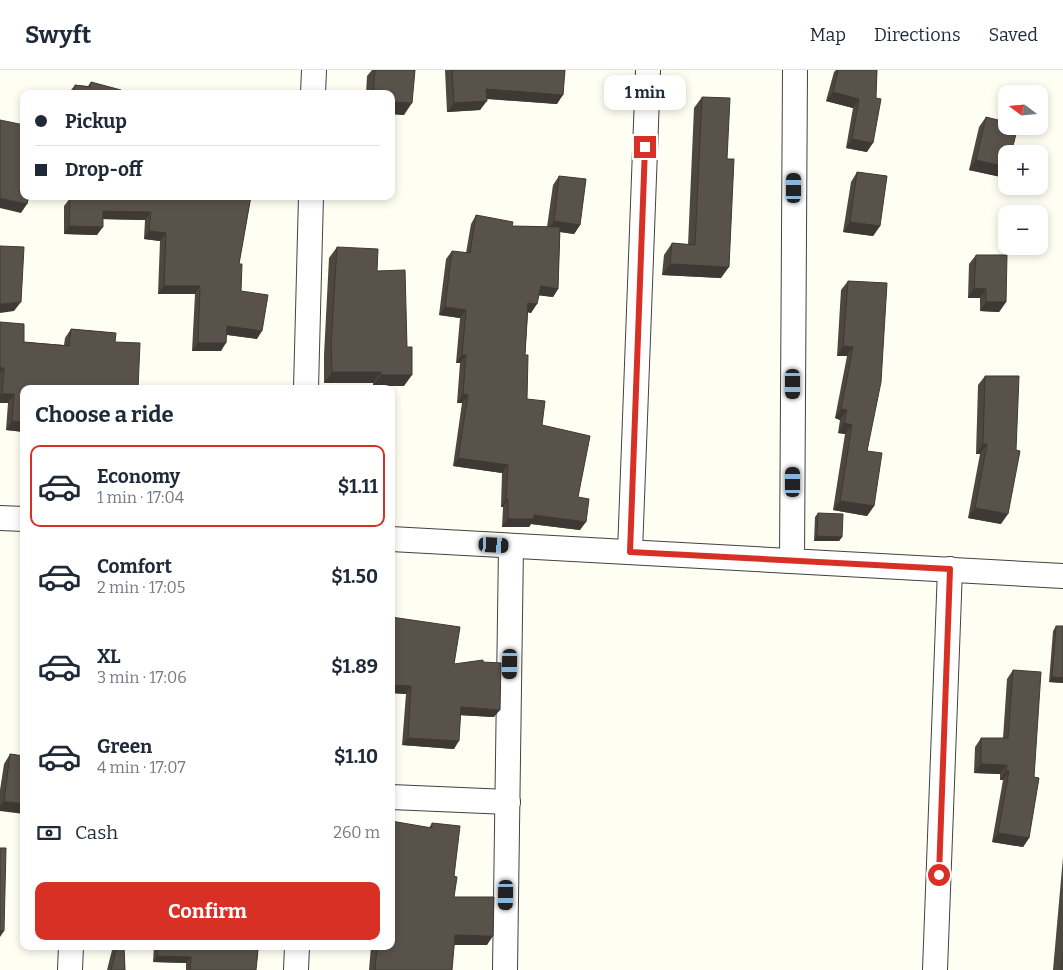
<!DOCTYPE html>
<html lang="en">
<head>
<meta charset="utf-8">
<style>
  :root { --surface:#fff; --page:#f2f2f3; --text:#1f2937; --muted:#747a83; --line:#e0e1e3; --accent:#d93025 }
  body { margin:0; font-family:Bitter,serif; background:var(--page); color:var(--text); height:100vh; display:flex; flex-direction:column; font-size:19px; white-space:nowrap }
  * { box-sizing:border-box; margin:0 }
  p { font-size:16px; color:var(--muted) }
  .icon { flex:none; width:28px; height:28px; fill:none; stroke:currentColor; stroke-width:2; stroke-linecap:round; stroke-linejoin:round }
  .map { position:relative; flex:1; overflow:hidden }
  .details { position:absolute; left:20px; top:315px; width:375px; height:565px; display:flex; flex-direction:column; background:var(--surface); border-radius:10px; box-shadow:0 2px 8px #0003 }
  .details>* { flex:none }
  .guide { position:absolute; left:20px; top:20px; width:375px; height:110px; border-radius:10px; box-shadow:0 2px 8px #0003; display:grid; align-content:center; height:110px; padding:0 15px; background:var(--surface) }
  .needle { width:32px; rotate:286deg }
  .buttons { position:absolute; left:998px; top:15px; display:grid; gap:10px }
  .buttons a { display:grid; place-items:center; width:50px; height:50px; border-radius:10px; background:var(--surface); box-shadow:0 2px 8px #0003; font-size:25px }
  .end { position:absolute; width:22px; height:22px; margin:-11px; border:6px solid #d93025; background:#fff; box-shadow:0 0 0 2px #fff }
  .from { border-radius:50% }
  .bubble { position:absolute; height:35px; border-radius:10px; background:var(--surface); box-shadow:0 2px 8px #0003; font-size:16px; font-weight:700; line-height:35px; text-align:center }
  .car { position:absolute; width:15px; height:30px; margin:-15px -8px; border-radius:6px; box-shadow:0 0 4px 1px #0007; background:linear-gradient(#222 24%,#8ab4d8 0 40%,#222 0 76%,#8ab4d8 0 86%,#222 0) }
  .guide b { display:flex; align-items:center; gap:18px; height:48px; font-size:19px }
  .guide b+b { border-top:1px solid var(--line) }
  .guide i { width:12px; height:12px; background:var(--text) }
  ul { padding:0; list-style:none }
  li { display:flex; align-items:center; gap:15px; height:82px; margin:0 10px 8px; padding:0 5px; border:2px solid transparent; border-radius:10px }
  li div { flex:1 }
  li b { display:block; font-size:19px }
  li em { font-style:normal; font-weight:700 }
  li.on { border-color:var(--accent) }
  li>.icon { width:45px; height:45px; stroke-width:1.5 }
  h2 { padding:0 15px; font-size:22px; line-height:60px }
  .pay { display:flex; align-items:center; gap:12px; height:55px; padding:0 15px; font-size:19px }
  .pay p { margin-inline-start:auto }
  .primary-button { display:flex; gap:10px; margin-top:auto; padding:10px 15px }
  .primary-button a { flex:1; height:58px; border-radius:10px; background:var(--accent); color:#fff; font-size:20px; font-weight:700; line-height:58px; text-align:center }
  header { display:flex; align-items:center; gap:30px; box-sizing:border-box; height:70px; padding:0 25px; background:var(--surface); border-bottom:1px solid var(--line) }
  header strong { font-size:24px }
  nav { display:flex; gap:28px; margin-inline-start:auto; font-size:18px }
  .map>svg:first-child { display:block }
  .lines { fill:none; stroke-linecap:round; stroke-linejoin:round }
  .minor-casing { stroke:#424242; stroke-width:26 }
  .minor { stroke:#fff; stroke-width:24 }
  .wall { fill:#4d4740 }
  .shaded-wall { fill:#3e3934 }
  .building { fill:#59524a; stroke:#3e3934 }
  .route { stroke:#d93025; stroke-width:6 }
</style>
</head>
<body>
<header>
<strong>Swyft</strong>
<nav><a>Map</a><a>Directions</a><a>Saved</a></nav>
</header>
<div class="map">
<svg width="1063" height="900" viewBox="0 0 1063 900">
  <rect width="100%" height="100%" fill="#fffef2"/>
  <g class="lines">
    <g class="minor-casing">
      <g id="minor">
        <path d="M313 24 314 0"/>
        <path d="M306 319 311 126"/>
        <path d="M0 448 24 449"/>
        <path d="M391 469 1063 506"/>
        <path d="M630 482 648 0"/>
        <path d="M792 491 795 0"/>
        <path d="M391 727 508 732"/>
        <path d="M70 900 71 876"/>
        <path d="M296 900 297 876"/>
        <path d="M505 900 511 476"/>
        <path d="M935 900 950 499"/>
      </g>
    </g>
    <use href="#minor" class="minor"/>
  </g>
  <g class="wall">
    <path d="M372 0H415L404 45 391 44V24H366L367 6Z"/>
    <path d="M445 0H565L557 34 486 29 480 40 447 42Z"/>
    <path d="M836 0H877L867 82 846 78 853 38 826 31 834 2Z"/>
    <path d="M91 12 120 24H68L75 15 88 16Z"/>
    <path d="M702 27 721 208 662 205 664 185 672 173 688 175 694 38Z"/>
    <path d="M986 47 1006 84V100L1001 107 969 100 979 57Z"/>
    <path d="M857 102 880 156 873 166 843 162 851 112Z"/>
    <path d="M559 106 580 155 574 164 560 162 558 219 553 227 539 225 531 243 528 242 525 285 527 329 542 355 578 427 580 460 531 454 529 457H502L503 437H501L502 403 453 396 462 333H457L460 293H456L460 248 439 245 446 189 452 181 466 183 471 154 476 145 512 156 547 157 553 115Z"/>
    <path d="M95 126H251L239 194 241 221 257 269 227 265 221 281H192L195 224H158L160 171 144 169 145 150 103 149 97 165 64 164V136L70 128 95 129Z"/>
    <path d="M337 177 377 201 404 316H373V313H324V285L329 188Z"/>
    <path d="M976 185 1006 232 999 242 980 241V228H968L969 194Z"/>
    <path d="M848 211 874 436 867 446 833 440 845 364 838 363 840 350 835 348 847 286H837L841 220Z"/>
    <path d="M0 252 24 272 64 275 65 268 71 259 116 263 24 319V362L6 360 8 333H0Z"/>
    <path d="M985 306 1001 454 968 448 980 384H976L978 315Z"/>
    <path d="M818 443 842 467 839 471H814L815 447Z"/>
    <path d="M391 547 454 594 494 647 461 645 454 679 402 675 406 624 391 623Z"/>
    <path d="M1056 556H1063V613L1049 612 1053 561Z"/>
    <path d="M1013 600 1029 768 1023 777 992 772 1003 710H1000V704L974 703 975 677 981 668H1003L1007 609Z"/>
    <path d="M10 684 24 686 0 741V720L4 694Z"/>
    <path d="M432 753 454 806V827L487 875H454L452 900H369L371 876H391L429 758Z"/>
    <path d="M1063 787V900H1053Z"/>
    <path d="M114 876H124L125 900H107L112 880Z"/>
    <path d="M154 876H223L256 900H186V893L153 892Z"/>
  </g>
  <g class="shaded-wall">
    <path d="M486 19 563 25 557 34 479 28Z"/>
    <path d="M833 22 859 29 853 38 826 31Z"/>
    <path d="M487 31 480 40 447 42 454 33Z"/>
    <path d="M391 32 412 33 404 45 391 44Z"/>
    <path d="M852 69 873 73 867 82 846 78Z"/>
    <path d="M976 90 1006 97V100L1001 107 969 100Z"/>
    <path d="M0 128 27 134 21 143 0 138Z"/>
    <path d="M103 141 151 142 145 150 98 149Z"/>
    <path d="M554 151 580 155 574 164 547 160Z"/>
    <path d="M850 152 880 156 873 166 843 162Z"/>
    <path d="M69 156 103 157 97 165 64 164Z"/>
    <path d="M149 161 166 163 160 171 144 169Z"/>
    <path d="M670 194 729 197 721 208 662 205Z"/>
    <path d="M164 216H200L195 224H158Z"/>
    <path d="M541 216 558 219 553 227 535 225Z"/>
    <path d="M974 218 986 219 980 228H968Z"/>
    <path d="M21 232 14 241 0 243V234Z"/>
    <path d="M986 232H1006L999 242 980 241Z"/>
    <path d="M528 233 537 234 531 243 522 241Z"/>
    <path d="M445 237 466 240 460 248 439 245Z"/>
    <path d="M227 256 262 261 257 269 221 264Z"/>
    <path d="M198 273H226L221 281H192Z"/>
    <path d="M843 276 853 277 847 286H837Z"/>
    <path d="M462 285H466L460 293H456Z"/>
    <path d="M0 298H4L0 303Z"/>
    <path d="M332 302H381L373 313H324Z"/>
    <path d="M381 305H412L404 316H373Z"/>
    <path d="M2 324H14L8 333H0V326Z"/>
    <path d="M463 324 468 325 462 333H457Z"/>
    <path d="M841 339 847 340 840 350 835 348Z"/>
    <path d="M12 351 24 352V362L6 360Z"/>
    <path d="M844 353 852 355 845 364 838 363Z"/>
    <path d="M983 374H987L980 384H976Z"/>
    <path d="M458 388 508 395 502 403 453 396Z"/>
    <path d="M506 429H508L503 437H501Z"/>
    <path d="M840 431 874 436 867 446 833 440Z"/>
    <path d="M975 438 1008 444 1001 454 968 448Z"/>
    <path d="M534 445 586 452 580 460 531 454 529 457H502L508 449Z"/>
    <path d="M817 466 842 467 839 471H814Z"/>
    <path d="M1052 607 1063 608V613L1049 612Z"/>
    <path d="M391 615 411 616 406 624 391 623Z"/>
    <path d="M461 637 500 640 494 647 456 645Z"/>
    <path d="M408 668 459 671 454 679 402 675Z"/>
    <path d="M981 694 1007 695 1000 704 974 703Z"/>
    <path d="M1006 701H1009L1003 710H1000Z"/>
    <path d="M4 731 24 734V744L0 741V736Z"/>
    <path d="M998 763 1029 768 1023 777 992 772Z"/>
    <path d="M0 861H4L0 867Z"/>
    <path d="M455 865 493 866 487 875H448Z"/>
    <path d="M157 886 191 887 186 893 153 892Z"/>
  </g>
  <g class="building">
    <path d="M375 0H415L412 33 391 32V24H373Z"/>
    <path d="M452 0H565L563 25 486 19 487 31 454 33Z"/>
    <path d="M838 0H877L876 28 881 29 873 73 852 69 859 29 833 22Z"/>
    <path d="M91 12 121 20 120 24H74L75 15 90 17Z"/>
    <path d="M702 27 730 28 727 89H734L729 197 670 194 672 173 695 175Z"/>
    <path d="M986 47 1006 52V56H1018L1011 84H1006V97L976 90Z"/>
    <path d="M0 50 24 55V126H29L27 134 0 128Z"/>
    <path d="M857 102 887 106 880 156 850 152Z"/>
    <path d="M559 106 586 109 580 155 554 151Z"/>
    <path d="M101 126H251L239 194H242L241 221 268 225 262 261 227 256 226 273H198L200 216H164L166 163 149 161 151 142 103 141V157L69 156 70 128 101 129Z"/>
    <path d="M476 145 513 152 512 156 560 157 558 219 541 216 537 234 528 233 525 285H528L527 329 545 331 542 355 590 366 578 427 589 429 586 452 534 445V449H508V429H506L508 395 458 388 468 325 463 324 466 285H462L466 240 445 237 452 181 470 183Z"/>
    <path d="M0 176 24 177 21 232 0 234Z"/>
    <path d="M337 177 378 179 377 201 405 200 407 277H412V305H381V302H332L331 274Z"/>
    <path d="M976 185H1007L1006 232H986V219L974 218Z"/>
    <path d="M848 211 887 213 881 312 867 381 882 383 874 436 840 431 852 355 844 353 847 340 841 339 853 277 843 276Z"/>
    <path d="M0 252 24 254V272L69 276 71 259 116 263 115 272 140 273 138 319H24V352L12 351 14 324H2L4 298H0Z"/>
    <path d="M985 306H1019L1016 380 1020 381 1008 444 975 438 987 374H983Z"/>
    <path d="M818 443 843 444 842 467 817 466Z"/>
    <path d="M391 547 460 557 454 594 483 590V592L501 593 500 640 461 637 459 671 408 668 411 616 391 615Z"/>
    <path d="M1056 556H1063V608L1052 607Z"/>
    <path d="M1013 600 1041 602 1034 707 1039 708 1029 768 998 763 1009 701H1006L1007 695 981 694V668H1008Z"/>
    <path d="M10 684 24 686V734L4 731Z"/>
    <path d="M391 751 432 758V753L460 756 454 806 457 807 454 827H494L493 866 455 865 452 900H375L377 876H391Z"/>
    <path d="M0 778H6L4 861H0Z"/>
    <path d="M117 876H124L125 900H111Z"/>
    <path d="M158 876H223L258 880 256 900H190L191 887 157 886Z"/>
    <path d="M1063 881V900H1061Z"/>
  </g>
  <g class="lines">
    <path class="route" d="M645 77 630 482 950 499 939 805"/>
  </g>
</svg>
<div class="buttons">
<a><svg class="needle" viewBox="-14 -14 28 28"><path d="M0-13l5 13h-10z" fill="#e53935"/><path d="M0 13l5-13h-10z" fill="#747a83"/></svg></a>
<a>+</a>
<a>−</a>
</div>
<i class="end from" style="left:939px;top:805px"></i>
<i class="end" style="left:645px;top:77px"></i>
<div class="bubble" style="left:604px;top:5px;width:82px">1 min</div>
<i class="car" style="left:794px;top:118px;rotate:0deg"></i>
<i class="car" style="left:793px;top:314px;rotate:180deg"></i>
<i class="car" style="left:793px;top:412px;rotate:0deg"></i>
<i class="car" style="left:494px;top:475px;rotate:93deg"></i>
<i class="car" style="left:510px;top:594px;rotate:181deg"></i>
<i class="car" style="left:506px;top:825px;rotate:181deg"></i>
<div class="guide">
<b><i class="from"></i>Pickup</b>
<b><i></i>Drop-off</b>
</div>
<section class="details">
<h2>Choose a ride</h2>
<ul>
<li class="on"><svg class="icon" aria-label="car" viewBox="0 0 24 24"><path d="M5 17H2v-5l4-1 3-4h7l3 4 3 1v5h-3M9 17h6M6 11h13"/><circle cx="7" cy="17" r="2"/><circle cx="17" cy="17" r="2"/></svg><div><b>Economy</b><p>1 min · 17:04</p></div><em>$1.11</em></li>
<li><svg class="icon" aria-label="car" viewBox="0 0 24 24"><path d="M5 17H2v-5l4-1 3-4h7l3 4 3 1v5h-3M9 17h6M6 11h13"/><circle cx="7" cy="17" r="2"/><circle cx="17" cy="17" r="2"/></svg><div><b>Comfort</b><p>2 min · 17:05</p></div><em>$1.50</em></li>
<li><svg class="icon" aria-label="car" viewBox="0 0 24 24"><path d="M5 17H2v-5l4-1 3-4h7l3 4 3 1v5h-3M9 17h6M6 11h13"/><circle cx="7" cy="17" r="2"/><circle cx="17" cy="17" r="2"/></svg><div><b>XL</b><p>3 min · 17:06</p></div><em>$1.89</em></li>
<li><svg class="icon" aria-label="car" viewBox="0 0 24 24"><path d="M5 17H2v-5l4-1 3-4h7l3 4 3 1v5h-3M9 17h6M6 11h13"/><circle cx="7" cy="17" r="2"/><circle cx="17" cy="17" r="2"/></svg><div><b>Green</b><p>4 min · 17:07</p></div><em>$1.10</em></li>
</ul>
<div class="pay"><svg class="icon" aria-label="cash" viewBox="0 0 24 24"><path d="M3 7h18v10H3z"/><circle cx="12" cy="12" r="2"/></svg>Cash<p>260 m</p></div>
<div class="primary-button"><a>Confirm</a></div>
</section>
</div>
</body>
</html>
